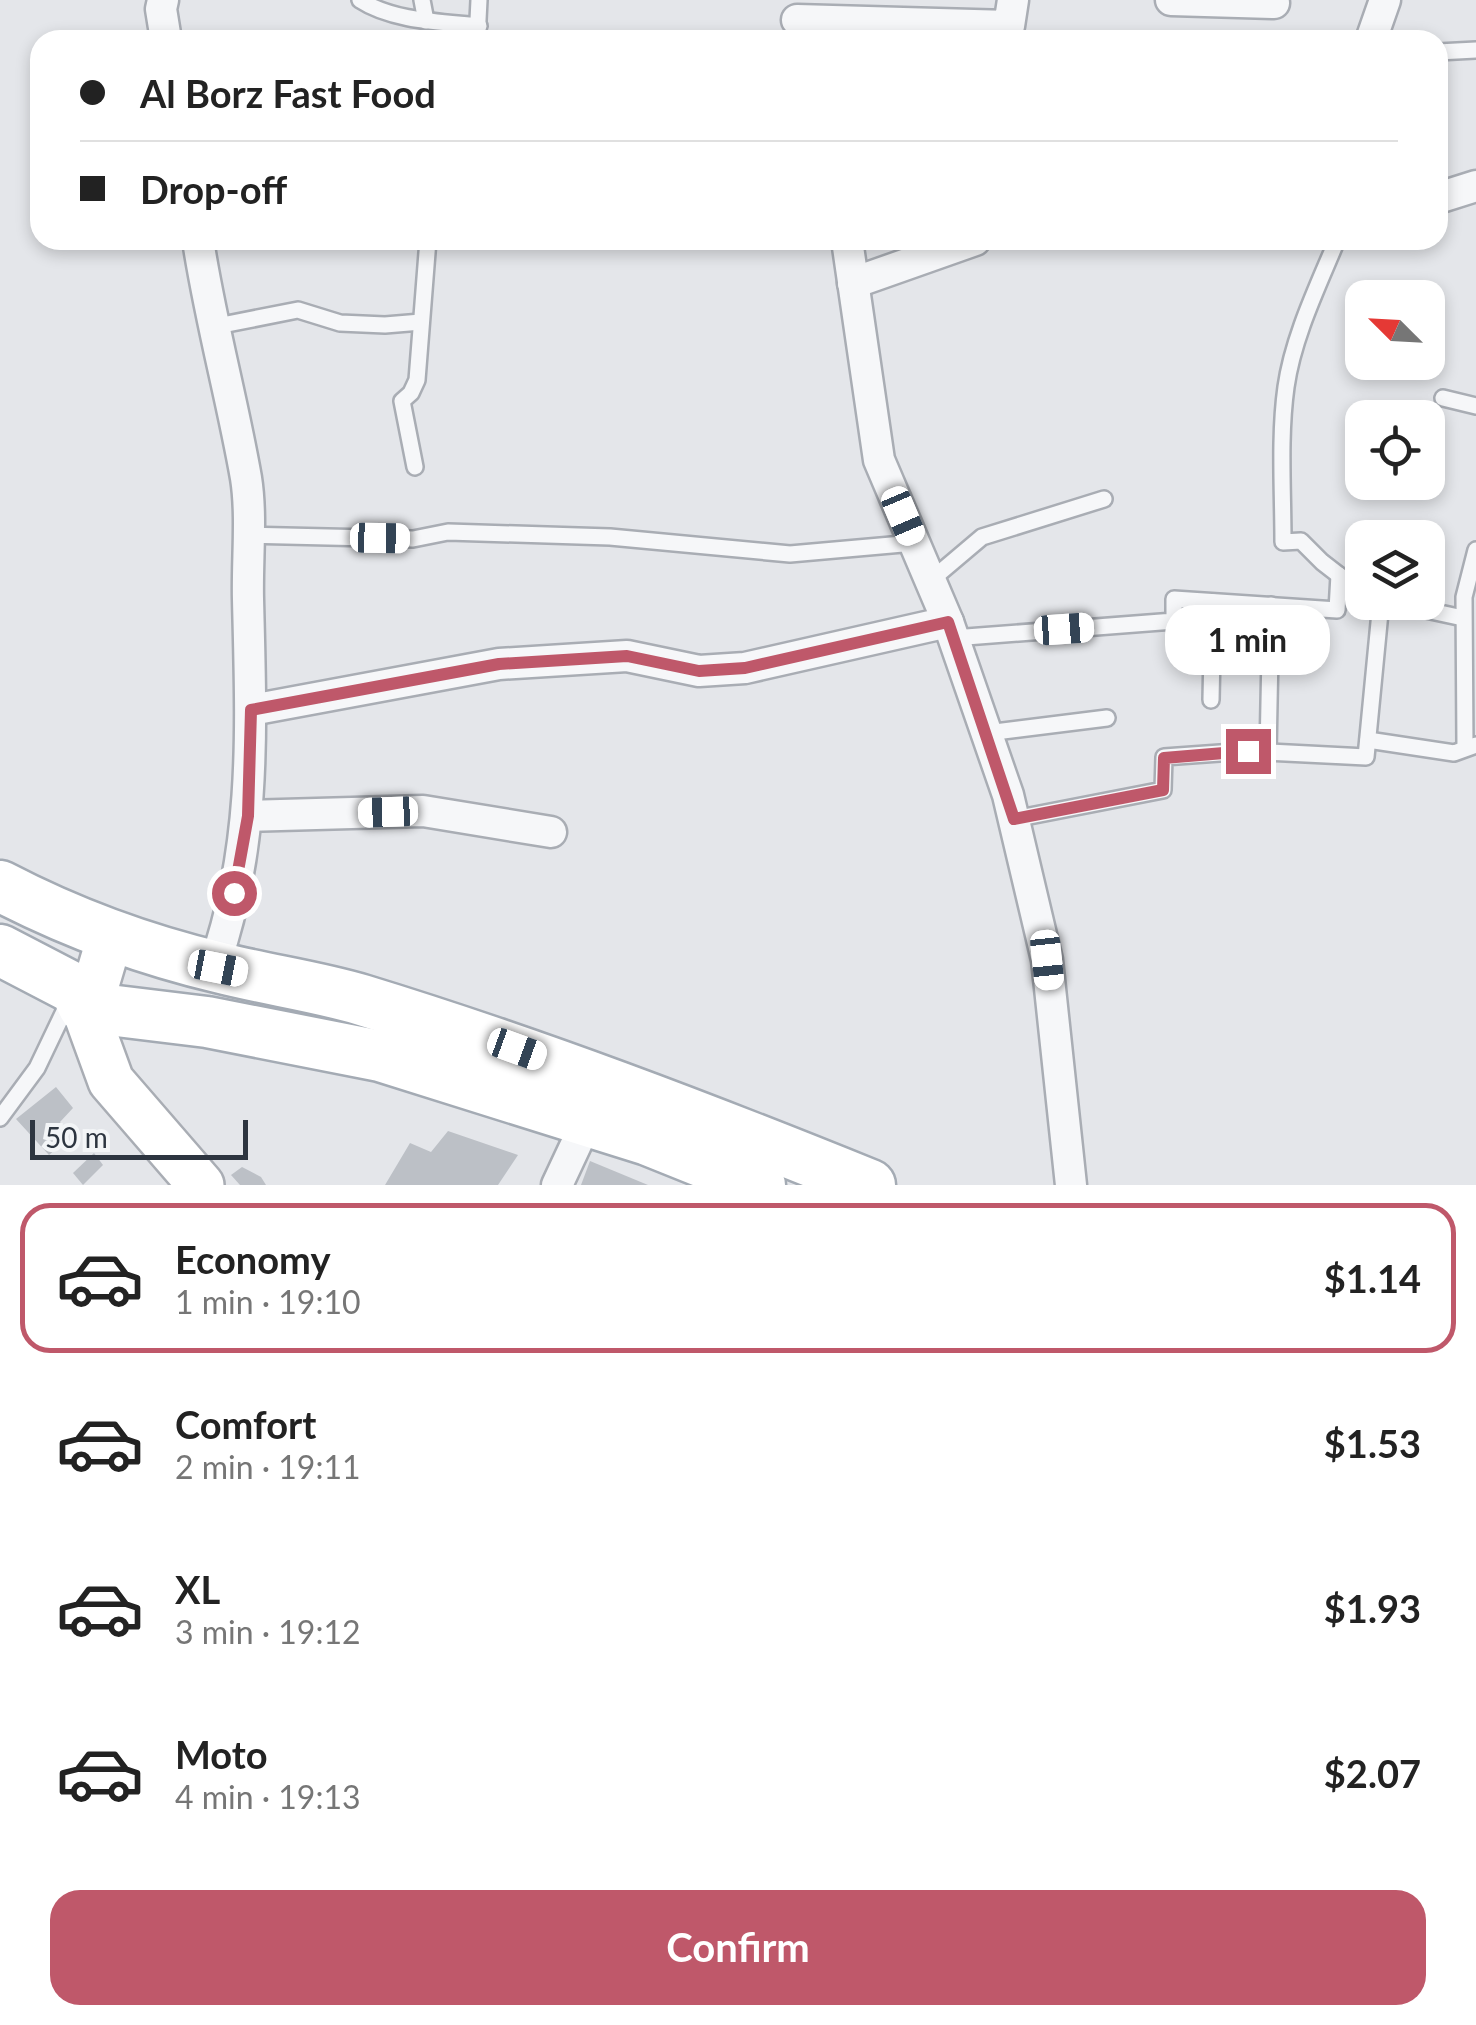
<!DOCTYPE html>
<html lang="en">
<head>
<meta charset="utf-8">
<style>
  :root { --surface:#fff; --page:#f6f6f6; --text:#222; --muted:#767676; --line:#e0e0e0; --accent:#bf586a }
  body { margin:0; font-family:Lato,sans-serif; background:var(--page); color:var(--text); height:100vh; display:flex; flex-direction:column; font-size:38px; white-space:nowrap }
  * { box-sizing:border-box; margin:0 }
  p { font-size:32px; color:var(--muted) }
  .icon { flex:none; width:55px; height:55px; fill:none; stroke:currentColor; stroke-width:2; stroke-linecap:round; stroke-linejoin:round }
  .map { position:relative; height:1185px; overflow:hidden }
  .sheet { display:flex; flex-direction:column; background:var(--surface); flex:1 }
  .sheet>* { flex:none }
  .top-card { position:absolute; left:30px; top:30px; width:1418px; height:220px; border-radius:30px; box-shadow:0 5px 15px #0003; display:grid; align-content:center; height:220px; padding:0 50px; background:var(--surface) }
  .needle { width:65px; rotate:294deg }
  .buttons { position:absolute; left:1345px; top:280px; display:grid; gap:20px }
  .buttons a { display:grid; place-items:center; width:100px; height:100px; border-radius:20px; background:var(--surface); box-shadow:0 5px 15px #0003; font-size:50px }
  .scale { position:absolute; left:30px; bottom:25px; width:218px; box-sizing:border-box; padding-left:10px; border:5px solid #2d3540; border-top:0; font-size:28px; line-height:35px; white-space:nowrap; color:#2d3540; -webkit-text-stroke:8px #f3f5f7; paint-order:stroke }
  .end { position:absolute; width:45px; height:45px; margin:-22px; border:12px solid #bf586a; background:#fff; box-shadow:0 0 0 5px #fff }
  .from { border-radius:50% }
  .bubble { position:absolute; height:70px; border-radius:30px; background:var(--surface); box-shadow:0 5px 15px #0003; font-size:32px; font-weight:700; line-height:70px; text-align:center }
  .car { position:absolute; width:30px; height:60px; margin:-30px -15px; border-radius:12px; box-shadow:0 0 8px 2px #0007; background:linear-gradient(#fff 24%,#345 0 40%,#fff 0 76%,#345 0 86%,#fff 0) }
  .top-card b { display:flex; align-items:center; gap:35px; height:95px; font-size:38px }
  .top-card b+b { border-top:2px solid var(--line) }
  .top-card i { width:25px; height:25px; background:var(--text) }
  ul { padding:18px 0 0; list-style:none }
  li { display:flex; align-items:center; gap:30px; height:150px; margin:0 20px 15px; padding:0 30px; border:5px solid transparent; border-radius:30px }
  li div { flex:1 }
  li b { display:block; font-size:38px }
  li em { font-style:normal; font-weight:700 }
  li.current { border-color:var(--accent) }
  li>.icon { width:90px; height:90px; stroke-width:1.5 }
  .primary-button { display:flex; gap:20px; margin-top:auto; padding:20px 50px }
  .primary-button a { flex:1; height:115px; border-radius:30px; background:var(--accent); color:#fff; font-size:40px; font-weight:700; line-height:115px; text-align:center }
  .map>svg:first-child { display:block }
  .building { fill:#bcc0c6 }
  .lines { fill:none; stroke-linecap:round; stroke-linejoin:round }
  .service-casing { stroke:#a9adb4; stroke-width:20 }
  .minor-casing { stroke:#a9adb4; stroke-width:35 }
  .secondary-casing { stroke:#a9adb4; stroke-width:50 }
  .primary-casing { stroke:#a4abb4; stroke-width:55 }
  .service { stroke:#f6f7f9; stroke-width:15 }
  .minor { stroke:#f6f7f9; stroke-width:30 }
  .secondary { stroke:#fff; stroke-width:45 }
  .primary { stroke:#fff; stroke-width:50 }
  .route { stroke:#bf586a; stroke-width:12 }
</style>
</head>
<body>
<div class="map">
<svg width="1476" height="1185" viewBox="0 0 1476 1185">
  <rect width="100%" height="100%" fill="#e4e6ea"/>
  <g class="building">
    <path d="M56 1087 73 1108 60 1122 69 1137 49 1155 16 1119Z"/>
    <path d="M448 1131 518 1155 498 1185H385L410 1143 431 1152Z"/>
    <path d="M94 1153 103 1165 83 1185 73 1173Z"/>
    <path d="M590 1161 648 1185H581Z"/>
    <path d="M242 1167 261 1177 266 1185H240L231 1175Z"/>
  </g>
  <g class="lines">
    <g class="service-casing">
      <g id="service">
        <path d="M360 0C392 21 441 22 479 26"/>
        <path d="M422 0 426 21"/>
        <path d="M477 40 479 0"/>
        <path d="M1438 52 1476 50"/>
        <path d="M1337 240C1318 286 1293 337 1286 387 1279 437 1283 491 1283 542L1301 541 1322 562 1362 593"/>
        <path d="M212 327 298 310 340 323 385 325 421 322"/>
        <path d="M1443 398 1476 406"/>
        <path d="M415 467 402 401 411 393 417 380 428 240"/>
        <path d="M247 535 413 539 448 532 610 537 790 554 914 543"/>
        <path d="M930 581 982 537 1104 499"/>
        <path d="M1389 602 1463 618"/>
        <path d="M953 638 1174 621V599L1337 610 1339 575"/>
        <path d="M1211 700 1213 602"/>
        <path d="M987 733 1107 718"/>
        <path d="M1368 740 1454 753 1476 745"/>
        <path d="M1465 747 1464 597 1476 550"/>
        <path d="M1268 752 1271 605"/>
        <path d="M1014 819 1163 790 1164 757 1248 751 1366 757 1381 602"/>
        <path d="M0 1118 37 1068 69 1001"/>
      </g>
    </g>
    <g class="minor-casing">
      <g id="minor">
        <path d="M163 0 161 9 166 40"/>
        <path d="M1171 0 1274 3"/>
        <path d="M797 20 1009 26 1013 0"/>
        <path d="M1371 40 1385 0"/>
        <path d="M1438 198 1476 186"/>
        <path d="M198 240C210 320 232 398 246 478 252 516 247 560 248 599 251 726 257 844 214 966"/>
        <path d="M847 240 879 460 948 622 1008 795 1047 960 1071 1185"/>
        <path d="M853 283 975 240"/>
        <path d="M251 710 499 664 627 656 699 671 745 668 948 622"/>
        <path d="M248 816 423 811 551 832"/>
        <path d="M557 1185 587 1121"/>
      </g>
    </g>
    <g class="secondary-casing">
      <path id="secondary" d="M111 934 95 988 84 1007 111 1081 201 1185"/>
    </g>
    <g class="primary-casing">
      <g id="primary">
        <path d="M0 886C69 922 145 950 221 968 268 980 315 986 362 1000 535 1053 702 1117 870 1185"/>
        <path d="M0 950 75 989 84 1007 207 1022 380 1056 648 1140 760 1185"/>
      </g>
    </g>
    <use href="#service" class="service"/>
    <use href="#minor" class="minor"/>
    <use href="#secondary" class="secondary"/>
    <use href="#primary" class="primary"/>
  </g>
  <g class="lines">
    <path class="route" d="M234 893 248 816 251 710 499 664 627 656 699 671 745 668 948 622 1014 819 1163 790 1164 758 1248 751"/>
  </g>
</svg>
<div class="buttons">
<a><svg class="needle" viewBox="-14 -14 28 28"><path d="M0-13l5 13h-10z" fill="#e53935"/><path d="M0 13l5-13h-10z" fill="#767676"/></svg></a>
<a><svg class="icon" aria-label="locate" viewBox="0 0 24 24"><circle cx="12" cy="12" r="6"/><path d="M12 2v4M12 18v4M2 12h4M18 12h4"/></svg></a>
<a><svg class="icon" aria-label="layers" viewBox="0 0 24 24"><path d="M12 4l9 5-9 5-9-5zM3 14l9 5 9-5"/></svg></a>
</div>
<div class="scale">50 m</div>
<i class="end from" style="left:234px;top:893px"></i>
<i class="end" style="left:1248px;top:751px"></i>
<div class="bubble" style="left:1165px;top:605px;width:165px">1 min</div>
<i class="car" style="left:903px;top:516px;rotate:157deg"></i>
<i class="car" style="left:380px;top:538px;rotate:91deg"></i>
<i class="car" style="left:1064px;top:629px;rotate:86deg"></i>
<i class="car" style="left:388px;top:812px;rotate:268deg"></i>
<i class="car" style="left:1047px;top:960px;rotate:174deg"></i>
<i class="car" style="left:218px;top:968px;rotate:101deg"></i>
<i class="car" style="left:517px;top:1049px;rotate:110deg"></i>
<div class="top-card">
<b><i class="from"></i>Al Borz Fast Food</b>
<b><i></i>Drop-off</b>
</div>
</div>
<section class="sheet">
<ul>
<li class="current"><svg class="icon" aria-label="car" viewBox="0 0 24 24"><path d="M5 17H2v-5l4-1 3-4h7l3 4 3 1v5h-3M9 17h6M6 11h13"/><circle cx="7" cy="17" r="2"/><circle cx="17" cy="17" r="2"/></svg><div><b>Economy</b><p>1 min · 19:10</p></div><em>$1.14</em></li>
<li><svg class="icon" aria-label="car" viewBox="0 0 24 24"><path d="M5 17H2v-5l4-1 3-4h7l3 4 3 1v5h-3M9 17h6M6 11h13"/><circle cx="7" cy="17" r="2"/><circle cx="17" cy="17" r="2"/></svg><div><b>Comfort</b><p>2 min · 19:11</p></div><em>$1.53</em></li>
<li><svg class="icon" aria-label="car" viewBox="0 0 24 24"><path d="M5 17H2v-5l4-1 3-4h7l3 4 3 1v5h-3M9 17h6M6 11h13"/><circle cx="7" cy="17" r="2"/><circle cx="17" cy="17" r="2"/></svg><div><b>XL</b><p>3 min · 19:12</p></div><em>$1.93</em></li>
<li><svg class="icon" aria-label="car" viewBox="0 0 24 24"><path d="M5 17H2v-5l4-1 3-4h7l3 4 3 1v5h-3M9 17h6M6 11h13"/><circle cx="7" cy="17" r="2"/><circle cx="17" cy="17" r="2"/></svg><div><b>Moto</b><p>4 min · 19:13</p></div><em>$2.07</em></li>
</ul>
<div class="primary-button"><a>Confirm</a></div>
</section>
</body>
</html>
